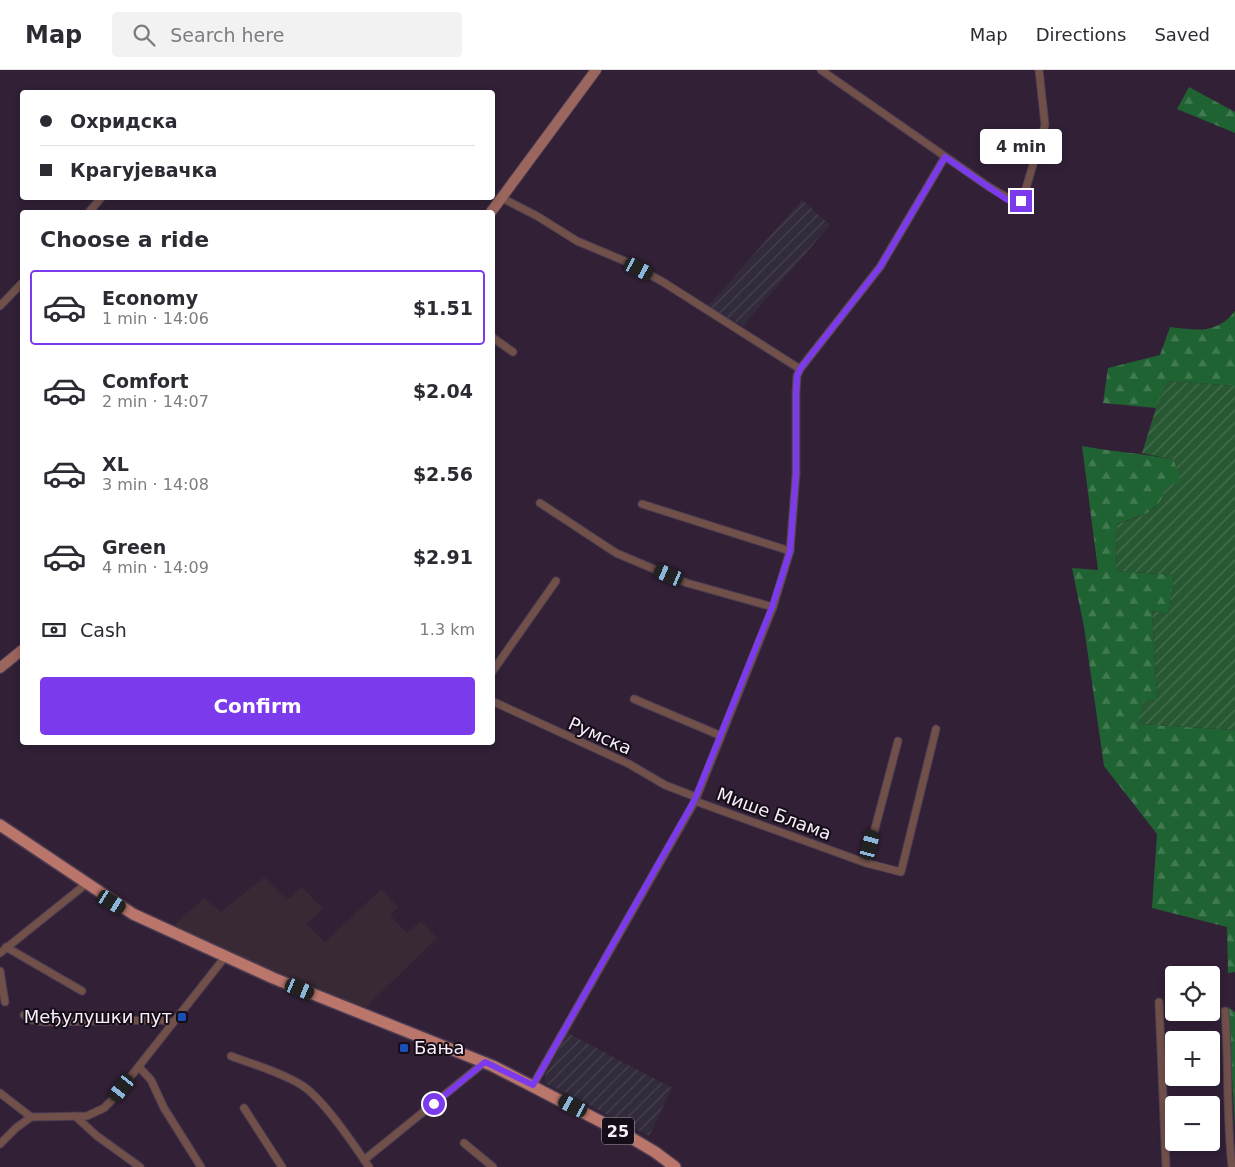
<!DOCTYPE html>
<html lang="en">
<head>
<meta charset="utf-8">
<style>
  :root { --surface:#fff; --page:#f2f2f3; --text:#2b2b33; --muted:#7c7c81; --line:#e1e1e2; --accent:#7c3aed }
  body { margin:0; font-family:"DejaVu Sans",sans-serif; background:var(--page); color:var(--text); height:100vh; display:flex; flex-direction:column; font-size:19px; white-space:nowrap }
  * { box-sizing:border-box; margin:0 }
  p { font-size:16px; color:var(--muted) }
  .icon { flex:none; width:28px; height:28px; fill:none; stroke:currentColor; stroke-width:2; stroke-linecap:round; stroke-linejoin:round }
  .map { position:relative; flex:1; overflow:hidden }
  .details { position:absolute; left:20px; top:140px; width:475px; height:535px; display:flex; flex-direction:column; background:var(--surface); border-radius:5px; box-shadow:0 2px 8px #0003 }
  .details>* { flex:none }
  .top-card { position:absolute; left:20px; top:20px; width:475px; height:110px; border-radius:5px; box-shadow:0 2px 8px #0003; display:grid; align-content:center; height:110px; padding:0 20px; background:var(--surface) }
  .tools { position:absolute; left:1165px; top:896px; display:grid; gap:10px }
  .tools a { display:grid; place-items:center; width:55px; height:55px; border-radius:5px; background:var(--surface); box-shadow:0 2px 8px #0003; font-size:25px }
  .end { position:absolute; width:22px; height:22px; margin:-11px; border:6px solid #7c3aed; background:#fff; box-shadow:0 0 0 2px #fff }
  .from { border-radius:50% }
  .bubble { position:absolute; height:35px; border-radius:5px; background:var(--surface); box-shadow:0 2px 8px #0003; font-size:16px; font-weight:700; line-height:35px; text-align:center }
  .car { position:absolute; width:15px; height:30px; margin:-15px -8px; border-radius:6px; box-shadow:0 0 4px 1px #0007; background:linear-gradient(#222 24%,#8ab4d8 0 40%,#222 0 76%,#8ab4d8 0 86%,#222 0) }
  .top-card b { display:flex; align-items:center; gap:18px; height:48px; font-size:19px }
  .top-card b+b { border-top:1px solid var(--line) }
  .top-card i { width:12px; height:12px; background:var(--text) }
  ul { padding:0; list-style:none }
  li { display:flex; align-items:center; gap:15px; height:75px; margin:0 10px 8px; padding:0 10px; border:2px solid transparent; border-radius:5px }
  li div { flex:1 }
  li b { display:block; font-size:19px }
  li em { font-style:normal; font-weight:700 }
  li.active { border-color:var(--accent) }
  li>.icon { width:45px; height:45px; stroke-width:1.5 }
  h2 { padding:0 20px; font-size:22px; line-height:60px }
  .pay { display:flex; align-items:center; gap:12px; height:55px; padding:0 20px; font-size:19px }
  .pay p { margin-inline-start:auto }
  .primary-button { display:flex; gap:10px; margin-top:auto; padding:10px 20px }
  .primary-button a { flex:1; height:58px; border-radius:5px; background:var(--accent); color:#fff; font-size:20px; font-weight:700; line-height:58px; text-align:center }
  header { display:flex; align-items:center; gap:30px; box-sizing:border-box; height:70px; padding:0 25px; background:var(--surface); border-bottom:1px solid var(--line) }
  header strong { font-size:24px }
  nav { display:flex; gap:28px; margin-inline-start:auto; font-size:18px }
  .search { width:350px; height:45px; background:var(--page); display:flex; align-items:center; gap:12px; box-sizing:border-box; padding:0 18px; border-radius:5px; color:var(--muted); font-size:19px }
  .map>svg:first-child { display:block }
  .commercial { fill:#382935 }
  .industrial { fill:url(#industrial-furrows) }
  .forest { fill:url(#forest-firs) }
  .garden { fill:url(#garden-furrows) }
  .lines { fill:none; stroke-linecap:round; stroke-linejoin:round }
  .street-casing { stroke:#4d3d52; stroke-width:9 }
  .secondary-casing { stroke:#4d3d52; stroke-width:12 }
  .primary-casing { stroke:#4d3d52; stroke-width:14 }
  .street { stroke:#71504a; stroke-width:7 }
  .secondary { stroke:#9b665d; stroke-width:10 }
  .primary { stroke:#ba766b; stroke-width:11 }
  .route { stroke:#7c3aed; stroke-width:6 }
  .transit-dot { fill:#1a4fb4; stroke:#150d17; stroke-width:2 }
  .labels { text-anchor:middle; stroke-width:4; stroke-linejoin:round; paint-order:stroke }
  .shield { fill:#150d17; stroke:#b4aab7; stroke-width:1 }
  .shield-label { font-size:16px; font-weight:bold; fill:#f8edfb }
  .street-label { font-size:18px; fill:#f8edfb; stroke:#150d17 }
  .poi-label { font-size:18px; fill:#f8edfb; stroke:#150d17; text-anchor:end }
</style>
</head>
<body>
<header>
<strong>Map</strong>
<div class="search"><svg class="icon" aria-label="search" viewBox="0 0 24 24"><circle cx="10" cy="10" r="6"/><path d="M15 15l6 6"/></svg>Search here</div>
<nav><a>Map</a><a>Directions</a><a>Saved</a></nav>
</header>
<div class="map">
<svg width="1235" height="1097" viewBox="0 0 1235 1097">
  <defs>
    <pattern id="industrial-furrows" width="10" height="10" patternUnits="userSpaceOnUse" patternTransform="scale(1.25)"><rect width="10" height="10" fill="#322b3c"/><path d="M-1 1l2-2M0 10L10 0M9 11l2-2" fill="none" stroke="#46404f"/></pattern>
    <pattern id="forest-firs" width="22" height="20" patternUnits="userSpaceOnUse" patternTransform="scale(1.25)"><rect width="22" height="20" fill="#206332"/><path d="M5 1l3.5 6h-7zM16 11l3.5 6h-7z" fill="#417a51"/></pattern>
    <pattern id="garden-furrows" width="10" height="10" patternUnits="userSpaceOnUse" patternTransform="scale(1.25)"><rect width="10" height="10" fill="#275832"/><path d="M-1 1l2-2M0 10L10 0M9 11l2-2" fill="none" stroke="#477051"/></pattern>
  </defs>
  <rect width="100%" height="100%" fill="#312036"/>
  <path class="commercial" d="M264 807 287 830 302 817 323 839 306 854 325 872 381 819 398 837 390 845 407 863 421 851 437 868 366 937 313 919 213 876 173 856 204 828 221 842Z"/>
  <g class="industrial">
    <path d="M802 130 830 155 743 256 708 236Z"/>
    <path d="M568 963 672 1018 649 1066 545 1013V1005Z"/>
  </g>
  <g class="forest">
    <path d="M1189 17 1235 42V63L1177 39Z"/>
    <path d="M1235 241V316L1169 311 1156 338 1103 333 1108 298 1160 285 1170 257C1197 260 1216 265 1235 241Z"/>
    <path d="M1082 376C1113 382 1143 383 1174 390L1182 412 1148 443 1117 454 1116 501 1174 505 1169 544 1152 541 1157 629 1138 654 1235 660V902L1228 903 1227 857 1152 838 1157 764 1104 696 1084 557 1072 498 1098 500Z"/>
    <path d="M1228 937 1235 942V1058Z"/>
  </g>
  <path class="garden" d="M1169 311 1235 316V660L1138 654 1143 631 1157 628 1152 541 1169 544 1174 505 1116 501 1117 454C1140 446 1159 444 1166 417L1181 412 1174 390 1142 383 1156 338Z"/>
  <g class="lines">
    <g class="street-casing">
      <g id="street">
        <path d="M821 0 989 117 1017 133 1023 128 1045 55 1039 0"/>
        <path d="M502 128 537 146 577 171 627 192 663 212 800 299"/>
        <path d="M89 142 101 128"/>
        <path d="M0 236 22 213"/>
        <path d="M492 267 513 282"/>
        <path d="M540 433 616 483 687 513 773 537"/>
        <path d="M642 434 790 481"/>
        <path d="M492 602 556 511"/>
        <path d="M634 629 719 665"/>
        <path d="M492 631 629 694 665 715 696 727"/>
        <path d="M695 731 866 793 901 802 936 659"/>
        <path d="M866 793 898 671"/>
        <path d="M6 877 82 921"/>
        <path d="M0 883 86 814"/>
        <path d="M0 901 5 932"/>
        <path d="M1159 932 1166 1097"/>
        <path d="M1225 941C1229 993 1226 1045 1232 1097"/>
        <path d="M24 945 32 950 45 952 161 950 173 953"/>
        <path d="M231 986C254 995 281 1002 303 1016 324 1030 354 1075 369 1097"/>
        <path d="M139 997 151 1010 164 1038 201 1097"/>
        <path d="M533 1015 695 731 773 537 790 481 796 404V323L797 306 800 299 880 197 945 87"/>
        <path d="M0 1023 31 1047"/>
        <path d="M244 1038 282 1097"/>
        <path d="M75 1046 97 1066 140 1097"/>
        <path d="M464 1073 493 1097"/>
        <path d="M0 1074 16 1058 31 1047 87 1046 104 1038 113 1029 225 887"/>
        <path d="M364 1090 485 992"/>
      </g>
    </g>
    <g class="secondary-casing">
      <g id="secondary">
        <path d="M491 142 596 0"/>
        <path d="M0 598 22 580"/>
      </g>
    </g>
    <g class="primary-casing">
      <path id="primary" d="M0 755 133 844 273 908 493 996 623 1063 655 1082 675 1097"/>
    </g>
    <use href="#street" class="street"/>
    <use href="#secondary" class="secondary"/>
    <use href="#primary" class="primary"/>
  </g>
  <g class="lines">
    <path class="route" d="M434 1034 485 992 533 1015 694 731 772 537 790 481 796 404V323L797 306 800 299 880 197 945 87 1006 129 1014 133 1021 131"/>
  </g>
  <g class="transit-dot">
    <rect x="177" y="942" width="10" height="10" rx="2.5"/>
    <rect x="399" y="973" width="10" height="10" rx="2.5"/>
  </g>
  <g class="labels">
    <rect class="shield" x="602" y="1047.5" width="32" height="27" rx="4"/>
    <g class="shield-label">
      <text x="618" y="1067">25</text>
    </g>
    <g class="street-label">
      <text transform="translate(600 666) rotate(24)" y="6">Румска</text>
      <text transform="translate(774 744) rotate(20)" y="6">Мише Блама</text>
    </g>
    <g class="poi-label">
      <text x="172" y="953">Међулушки пут</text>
      <text x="414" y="984" text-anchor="start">Бања</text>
    </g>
  </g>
</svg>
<div class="tools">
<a><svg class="icon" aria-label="locate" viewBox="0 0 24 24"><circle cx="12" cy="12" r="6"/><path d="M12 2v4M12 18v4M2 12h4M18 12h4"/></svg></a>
<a>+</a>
<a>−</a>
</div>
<i class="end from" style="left:434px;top:1034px"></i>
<i class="end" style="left:1021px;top:131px"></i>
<div class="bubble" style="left:980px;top:59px;width:82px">4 min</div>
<i class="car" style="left:639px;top:199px;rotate:118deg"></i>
<i class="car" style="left:669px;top:505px;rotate:293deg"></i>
<i class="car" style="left:870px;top:775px;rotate:15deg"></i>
<i class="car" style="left:112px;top:832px;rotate:122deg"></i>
<i class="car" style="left:300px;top:919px;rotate:112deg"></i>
<i class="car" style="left:122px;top:1018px;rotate:218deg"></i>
<i class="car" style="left:573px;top:1036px;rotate:298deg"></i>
<div class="top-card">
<b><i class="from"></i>Охридска</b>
<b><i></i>Крагујевачка</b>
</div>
<section class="details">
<h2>Choose a ride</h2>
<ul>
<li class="active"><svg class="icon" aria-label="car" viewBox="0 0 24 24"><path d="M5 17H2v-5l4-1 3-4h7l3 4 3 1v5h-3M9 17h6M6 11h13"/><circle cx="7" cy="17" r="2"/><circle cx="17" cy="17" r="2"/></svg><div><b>Economy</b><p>1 min · 14:06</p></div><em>$1.51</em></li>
<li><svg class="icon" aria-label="car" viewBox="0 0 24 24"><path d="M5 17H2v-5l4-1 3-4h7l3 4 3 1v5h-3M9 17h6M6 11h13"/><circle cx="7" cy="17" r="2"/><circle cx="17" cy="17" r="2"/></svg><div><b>Comfort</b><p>2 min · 14:07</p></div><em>$2.04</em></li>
<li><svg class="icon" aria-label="car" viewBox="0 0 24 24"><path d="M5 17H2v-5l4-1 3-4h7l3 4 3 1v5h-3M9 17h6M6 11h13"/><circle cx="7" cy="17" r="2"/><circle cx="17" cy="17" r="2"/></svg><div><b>XL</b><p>3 min · 14:08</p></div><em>$2.56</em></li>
<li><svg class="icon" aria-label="car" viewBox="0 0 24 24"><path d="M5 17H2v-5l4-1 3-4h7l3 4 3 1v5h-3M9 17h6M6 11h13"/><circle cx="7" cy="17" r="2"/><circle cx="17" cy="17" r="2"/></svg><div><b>Green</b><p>4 min · 14:09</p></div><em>$2.91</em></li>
</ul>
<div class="pay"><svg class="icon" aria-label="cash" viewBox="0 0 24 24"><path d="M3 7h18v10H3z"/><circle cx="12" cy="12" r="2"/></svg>Cash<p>1.3 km</p></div>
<div class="primary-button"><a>Confirm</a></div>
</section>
</div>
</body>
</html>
